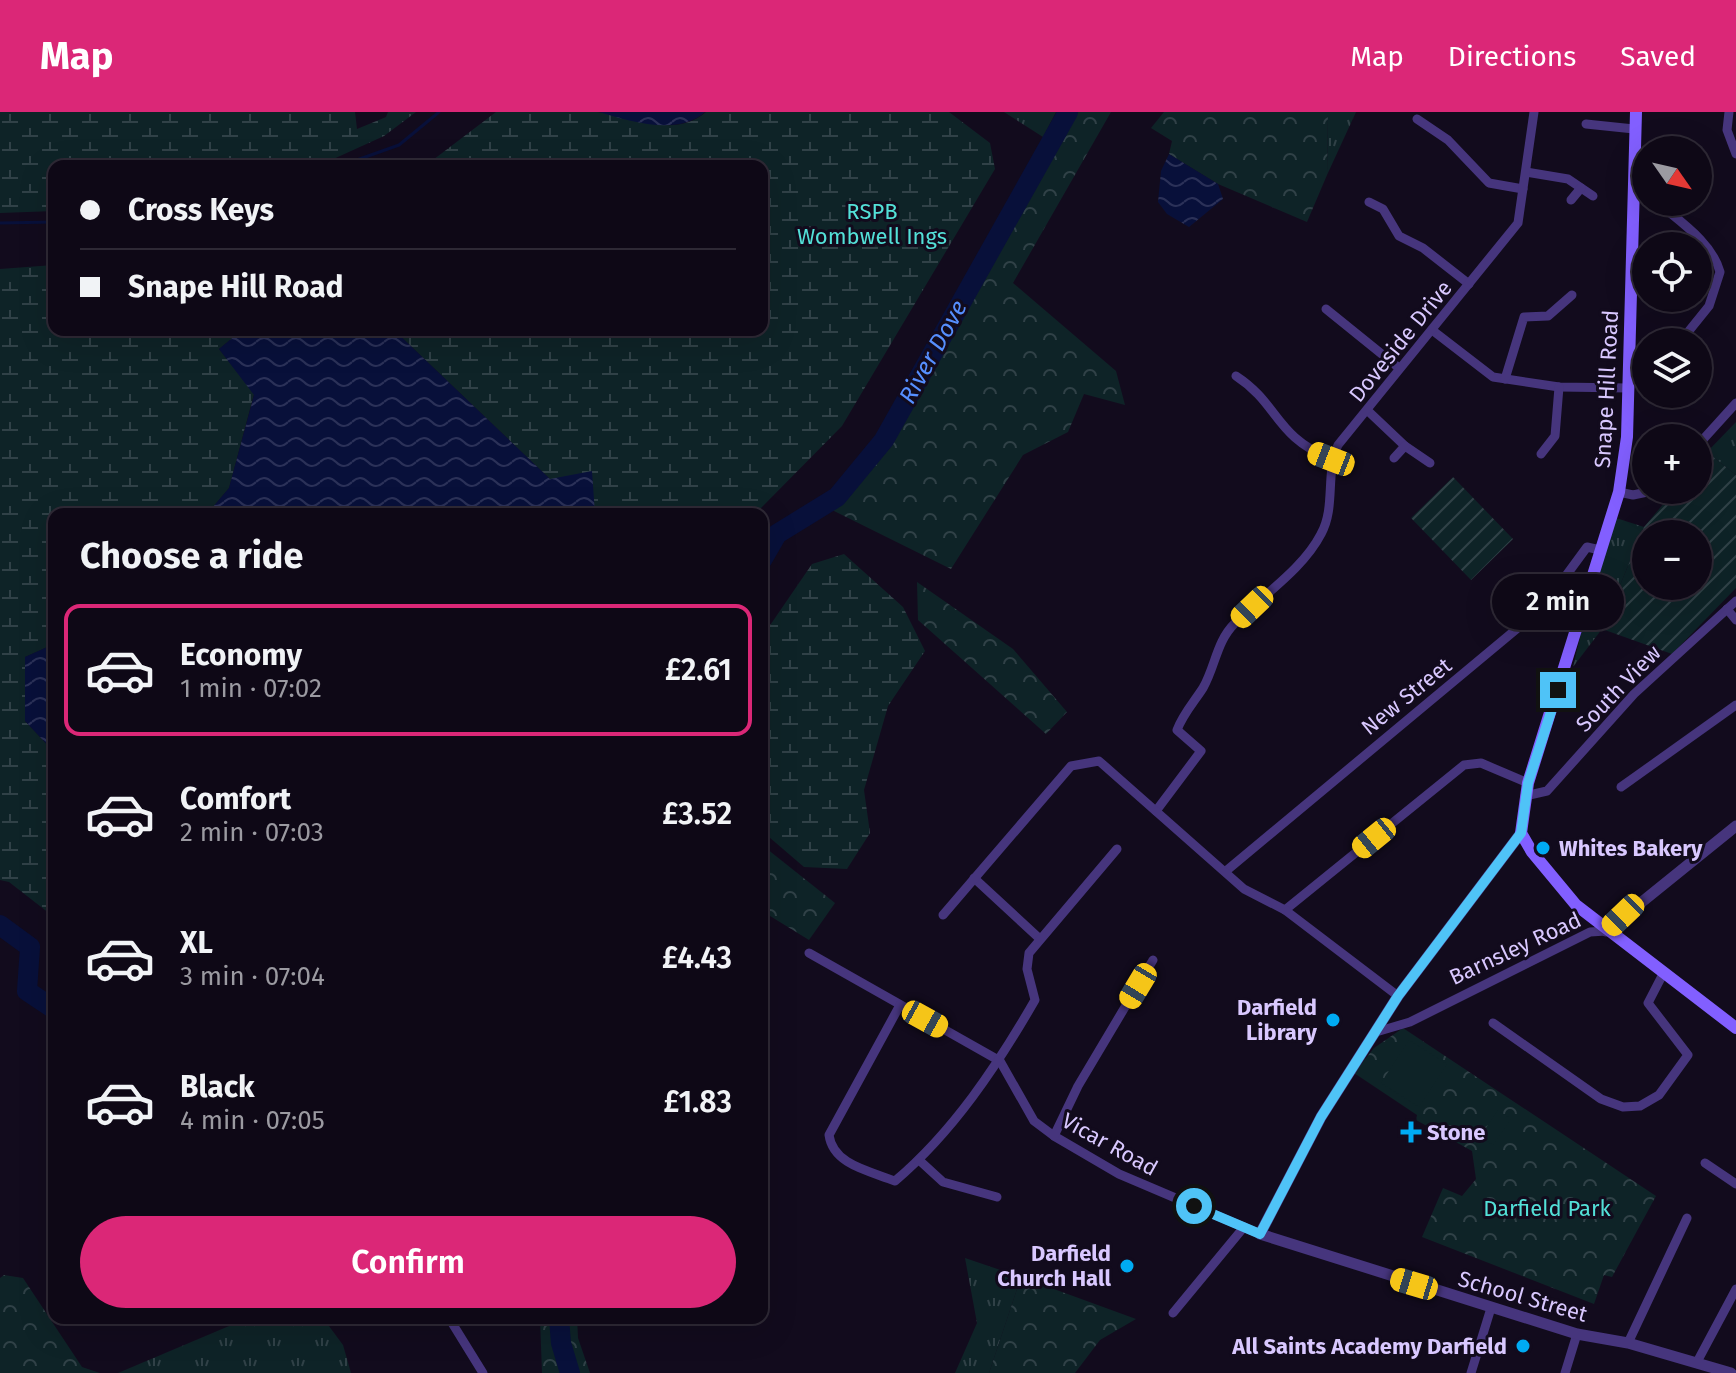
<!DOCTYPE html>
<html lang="en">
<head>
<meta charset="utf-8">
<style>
  :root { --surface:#0e0816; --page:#17111f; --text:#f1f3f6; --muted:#9b9aa1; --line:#2e2935; --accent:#db2777 }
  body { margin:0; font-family:"Fira Sans",sans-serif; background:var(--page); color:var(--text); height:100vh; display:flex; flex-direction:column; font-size:30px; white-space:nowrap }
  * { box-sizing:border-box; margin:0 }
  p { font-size:26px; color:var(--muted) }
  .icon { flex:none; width:44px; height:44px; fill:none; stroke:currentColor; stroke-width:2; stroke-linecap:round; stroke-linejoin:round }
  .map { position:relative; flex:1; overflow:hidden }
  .sheet { position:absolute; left:48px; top:396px; width:720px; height:816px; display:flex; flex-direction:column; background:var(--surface); border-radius:16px; box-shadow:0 8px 32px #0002,0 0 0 2px var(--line) }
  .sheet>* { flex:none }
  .guide { position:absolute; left:48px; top:48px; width:720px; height:176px; border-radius:16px; box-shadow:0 8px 32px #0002,0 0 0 2px var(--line); display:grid; align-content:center; height:176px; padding:0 32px; background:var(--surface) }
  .needle { width:52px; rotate:124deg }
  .controls { position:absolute; left:1632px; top:24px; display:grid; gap:16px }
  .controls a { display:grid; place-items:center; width:80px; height:80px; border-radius:50%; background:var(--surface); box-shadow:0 8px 32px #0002,0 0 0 2px var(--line); font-size:40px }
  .end { position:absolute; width:36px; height:36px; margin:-18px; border:10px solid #4fc3f7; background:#111; box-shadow:0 0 0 4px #111 }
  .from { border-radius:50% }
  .bubble { position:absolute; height:56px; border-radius:28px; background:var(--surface); box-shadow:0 8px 32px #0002,0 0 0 2px var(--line); font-size:26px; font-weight:600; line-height:56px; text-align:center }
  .car { position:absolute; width:24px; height:48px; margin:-24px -12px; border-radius:10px; box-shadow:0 0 6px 2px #0007; background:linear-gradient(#f5c518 24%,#345 0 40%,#f5c518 0 76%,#345 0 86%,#f5c518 0) }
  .guide b { display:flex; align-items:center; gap:28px; height:76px; font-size:30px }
  .guide b+b { border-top:2px solid var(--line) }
  .guide i { width:20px; height:20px; background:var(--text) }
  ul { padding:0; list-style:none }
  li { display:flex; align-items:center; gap:24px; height:132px; margin:0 16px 12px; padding:0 16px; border:4px solid transparent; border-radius:16px }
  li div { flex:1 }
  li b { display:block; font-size:30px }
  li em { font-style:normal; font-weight:600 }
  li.on { border-color:var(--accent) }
  li>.icon { width:72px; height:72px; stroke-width:1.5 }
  h2 { padding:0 32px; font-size:36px; line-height:96px }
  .action { display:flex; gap:16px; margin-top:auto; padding:16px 32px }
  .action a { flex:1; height:92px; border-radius:48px; background:var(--accent); color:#fff; font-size:32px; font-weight:600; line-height:92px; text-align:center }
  header { display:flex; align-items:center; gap:48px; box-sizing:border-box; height:112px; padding:0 40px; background:var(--accent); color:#fff }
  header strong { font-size:38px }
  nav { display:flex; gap:44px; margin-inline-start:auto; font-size:28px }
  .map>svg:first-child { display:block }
  .grass { fill:url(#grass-tufts) }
  .forest { fill:url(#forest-crowns) }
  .wetland { fill:url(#wetland-marsh) }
  .garden { fill:url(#garden-furrows); fill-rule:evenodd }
  .pitch { fill:#0e2327 }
  .water { fill:url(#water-waves) }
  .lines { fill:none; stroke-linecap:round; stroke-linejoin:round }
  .stream { stroke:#08103a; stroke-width:3 }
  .river { stroke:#08103a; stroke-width:20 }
  .minor { stroke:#46357d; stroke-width:9 }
  .tertiary { stroke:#46357d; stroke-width:11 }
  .secondary { stroke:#825fff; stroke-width:12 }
  .route { stroke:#4fc3f7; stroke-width:10 }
  .poi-dot { fill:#00abf3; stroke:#120b1d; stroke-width:3 }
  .labels { text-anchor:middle; stroke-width:6; stroke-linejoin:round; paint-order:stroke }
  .park-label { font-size:22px; fill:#53e0d8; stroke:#120b1d }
  .street-label { font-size:22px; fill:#d9c8ff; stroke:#120b1d }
  .poi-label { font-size:22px; font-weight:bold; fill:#d9c8ff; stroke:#120b1d; text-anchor:end }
  .water-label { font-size:24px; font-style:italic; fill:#568fff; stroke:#120b1d }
</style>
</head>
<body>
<header>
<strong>Map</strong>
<nav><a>Map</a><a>Directions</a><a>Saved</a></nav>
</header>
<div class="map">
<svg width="1736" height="1261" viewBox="0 0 1736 1261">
  <defs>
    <pattern id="grass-tufts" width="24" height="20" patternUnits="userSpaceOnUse" patternTransform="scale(2)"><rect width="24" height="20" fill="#0e2327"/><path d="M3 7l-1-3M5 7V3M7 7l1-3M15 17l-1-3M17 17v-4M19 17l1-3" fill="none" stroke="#304147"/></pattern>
    <pattern id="forest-crowns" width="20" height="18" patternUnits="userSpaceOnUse" patternTransform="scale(2)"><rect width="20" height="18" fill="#0e2327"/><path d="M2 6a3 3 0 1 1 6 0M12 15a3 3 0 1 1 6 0" fill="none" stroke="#304147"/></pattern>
    <pattern id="wetland-marsh" width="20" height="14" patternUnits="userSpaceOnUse" patternTransform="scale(2)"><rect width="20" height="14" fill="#0e2327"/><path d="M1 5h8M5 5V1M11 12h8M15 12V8" fill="none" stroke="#304147"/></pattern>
    <pattern id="garden-furrows" width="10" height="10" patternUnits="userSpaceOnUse" patternTransform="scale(2)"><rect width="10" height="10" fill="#0e2327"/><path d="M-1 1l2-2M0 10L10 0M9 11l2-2" fill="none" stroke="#304147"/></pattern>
    <pattern id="water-waves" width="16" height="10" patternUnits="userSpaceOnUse" patternTransform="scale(2)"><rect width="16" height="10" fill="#08103a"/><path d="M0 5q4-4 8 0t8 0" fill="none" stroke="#2b3158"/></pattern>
  </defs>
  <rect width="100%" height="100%" fill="#120b1d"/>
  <g class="grass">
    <path d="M1004 0H1056L1043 25Z"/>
    <path d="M1328 0H1356L1327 63Z"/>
    <path d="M1736 310V363L1707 340Z"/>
    <path d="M1616 406 1644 415 1602 517 1573 555 1589 488Z"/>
    <path d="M965 1146 1021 1165 989 1261H955L977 1211Z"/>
    <path d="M248 1206H323L343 1233 351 1261H118Z"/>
  </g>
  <g class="forest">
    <path d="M1078 0H1111L1013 171 1116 259 1125 293 1084 282 1068 320 1023 343 951 457 832 398 889 337Z"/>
    <path d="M1164 0H1328L1327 63 1307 110 1218 72 1169 42 1172 29 1151 16Z"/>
    <path d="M917 470 1013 537 1067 600 1046 622 918 508Z"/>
    <path d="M762 733 835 791 809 828 762 799Z"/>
    <path d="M1403 916 1656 1084 1612 1165 1604 1163 1594 1192 1422 1125 1443 1076 1462 1084 1476 1067 1472 1039 1416 1008 1417 1003 1354 961 1374 936Z"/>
    <path d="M4 1163 23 1166 82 1255 100 1261H0V1166Z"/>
    <path d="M1021 1165 1136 1207 1100 1228 1075 1261H989Z"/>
    <path d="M540 1206H577L578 1226 590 1261H542Z"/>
  </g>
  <g class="wetland">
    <path d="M0 0H355L357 17 386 5 388 0H416L384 24 318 54H54V99L0 101Z"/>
    <path d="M496 0C529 0 564 0 597 0 633 3 673 28 706 0H949L990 31 995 57 842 314 755 402H595L550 367 394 218H762V54H425Z"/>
    <path d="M54 153V218H242L219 237 254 282 229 376 207 402H54V532L25 545V609L54 640V805L9 770 0 768V157Z"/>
    <path d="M844 442 903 495 925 539 888 594 864 678 870 721 847 757 804 755 762 719V525L812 452Z"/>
  </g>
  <g class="garden">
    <path d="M1707 340 1736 363V476L1672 542 1602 517 1644 415 1675 378H1698V351ZM1646 422H1698V474H1646Z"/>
    <path d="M1453 365 1513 427 1471 468 1411 406Z"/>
  </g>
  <g class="pitch">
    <path d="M1409 928 1447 952 1419 995 1381 971Z"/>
    <path d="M1498 998 1511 1007 1493 1033 1480 1025Z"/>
  </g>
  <g class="water">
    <path d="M599 0H705C678 24 631 10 599 0Z"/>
    <path d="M1169 42 1218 72 1223 87 1189 115 1167 102 1158 90 1161 59Z"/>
    <path d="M242 218H394L550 367 592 359 595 402H207L229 376 254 283 219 237Z"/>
    <path d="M54 532V640L25 609V545Z"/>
  </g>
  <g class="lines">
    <g class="stream">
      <path d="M340 54 399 33 439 0"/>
      <path d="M0 111 54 110"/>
    </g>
    <g class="river">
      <path d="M762 448 777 422 837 385 884 328 1068 0"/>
      <path d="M0 813 30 835 27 879 54 897"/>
      <path d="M559 1206 561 1231 570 1261"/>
    </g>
    <g class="minor">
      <path d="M1729 0 1727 18 1736 42"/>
      <path d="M1417 7 1448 28 1489 71 1523 77"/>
      <path d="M1586 12 1634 17"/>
      <path d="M1526 60 1568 67 1593 84"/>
      <path d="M1571 88 1581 76"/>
      <path d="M1369 90 1383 97 1399 124 1423 136 1469 172"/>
      <path d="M1657 90C1679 109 1712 130 1720 160L1709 194 1680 230"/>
      <path d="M1326 197 1399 256"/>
      <path d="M1432 218 1493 265 1559 275 1628 276"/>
      <path d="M1629 255 1646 256"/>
      <path d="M1236 264C1279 292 1275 325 1331 347"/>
      <path d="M1505 267 1524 205 1548 204 1572 183"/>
      <path d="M1367 298 1405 334 1430 351"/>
      <path d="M1698 333 1736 291"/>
      <path d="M1541 342 1555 324 1559 275"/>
      <path d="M1394 346 1405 334"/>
      <path d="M1619 380 1633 383 1657 378"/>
      <path d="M1727 497 1736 508"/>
      <path d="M1621 675 1736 593"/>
      <path d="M1525 684 1547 679 1634 582 1736 489"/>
      <path d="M1156 699 1201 639 1177 618C1183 602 1194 590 1203 576 1216 553 1216 530 1235 511 1263 483 1303 457 1321 422 1336 395 1325 362 1338 333L1518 111 1534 0"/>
      <path d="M1226 759 1543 495 1587 435 1600 438"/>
      <path d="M974 766 1040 827"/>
      <path d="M1285 798 1464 653 1481 651 1528 671"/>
      <path d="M943 803 1071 654 1099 649 1244 777 1285 798 1398 884"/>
      <path d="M809 841 1000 949 1034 1009 1054 1024 1119 1062 1260 1122"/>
      <path d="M900 893 829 1023C833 1053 870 1059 895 1069 953 1020 997 954 1035 888L1027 857 1029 841 1117 737"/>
      <path d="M1493 911 1601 987 1623 995 1640 994 1659 983 1688 943 1648 891 1663 862"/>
      <path d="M1376 920 1410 910 1590 820 1606 819"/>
      <path d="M1054 1024 1078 974 1153 848"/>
      <path d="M919 1048 943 1070 997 1085"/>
      <path d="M1705 1051 1736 1072"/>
      <path d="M1173 1201 1244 1115"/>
      <path d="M449 1206 483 1261"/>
      <path d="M1628 1231 1687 1106"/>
      <path d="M1697 1250 1736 1177"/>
      <path d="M1471 1261 1491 1196"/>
      <path d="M1565 1261 1577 1222"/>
    </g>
    <g class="tertiary">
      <path d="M1521 721 1398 884 1321 1005 1260 1122 1577 1222 1628 1231 1731 1261"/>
      <path d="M1606 819 1736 714"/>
    </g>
    <path class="secondary" d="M1636 0 1627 325 1619 380 1528 671 1521 721 1532 740 1576 793 1736 916"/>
  </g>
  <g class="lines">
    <path class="route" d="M1194 1094 1260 1122 1321 1005 1398 884 1521 721 1528 671 1558 578"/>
  </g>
  <g class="poi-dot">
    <circle cx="1543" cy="736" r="8"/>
    <circle cx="1333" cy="908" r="8"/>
    <path d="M1407 1008h8v8h8v8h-8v8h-8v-8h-8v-8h8z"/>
    <circle cx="1127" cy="1154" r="8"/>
    <circle cx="1523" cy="1234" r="8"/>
  </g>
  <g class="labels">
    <g class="park-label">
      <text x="872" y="107">RSPB<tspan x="872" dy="25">Wombwell Ings</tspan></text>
      <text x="1547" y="1104">Darfield Park</text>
    </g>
    <g class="street-label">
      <text transform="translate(1400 229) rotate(-51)" y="8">Doveside Drive</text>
      <text transform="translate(1606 277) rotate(-87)" y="8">Snape Hill Road</text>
      <text transform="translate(1618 576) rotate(-46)" y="8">South View</text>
      <text transform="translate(1406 584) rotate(-39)" y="8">New Street</text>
      <text transform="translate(1515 836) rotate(-25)" y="8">Barnsley Road</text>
      <text transform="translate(1110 1032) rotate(29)" y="8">Vicar Road</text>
      <text transform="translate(1523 1184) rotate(16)" y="8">School Street</text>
    </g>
    <g class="poi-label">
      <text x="1559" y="744" text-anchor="start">Whites Bakery</text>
      <text x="1317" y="903">Darfield<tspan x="1317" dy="25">Library</tspan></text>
      <text x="1427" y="1028" text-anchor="start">Stone</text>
      <text x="1111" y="1149">Darfield<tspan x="1111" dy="25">Church Hall</tspan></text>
      <text x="1507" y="1242">All Saints Academy Darfield</text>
    </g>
    <g class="water-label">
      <text transform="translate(933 240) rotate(-61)" y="8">River Dove</text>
    </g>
  </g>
</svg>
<div class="controls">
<a><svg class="needle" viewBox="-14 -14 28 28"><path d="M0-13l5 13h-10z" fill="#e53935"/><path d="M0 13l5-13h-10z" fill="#9b9aa1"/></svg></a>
<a><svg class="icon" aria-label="locate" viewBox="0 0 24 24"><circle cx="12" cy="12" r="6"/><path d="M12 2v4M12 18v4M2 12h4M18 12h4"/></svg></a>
<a><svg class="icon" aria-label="layers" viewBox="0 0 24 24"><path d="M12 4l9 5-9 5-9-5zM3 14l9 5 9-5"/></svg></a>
<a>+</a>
<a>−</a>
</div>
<i class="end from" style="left:1194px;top:1094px"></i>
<i class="end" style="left:1558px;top:578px"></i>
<div class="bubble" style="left:1492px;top:462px;width:132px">2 min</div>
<i class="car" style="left:1331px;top:347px;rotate:291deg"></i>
<i class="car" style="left:1252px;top:495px;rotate:226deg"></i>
<i class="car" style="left:1374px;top:726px;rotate:231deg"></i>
<i class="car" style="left:1623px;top:803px;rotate:226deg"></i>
<i class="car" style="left:1138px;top:874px;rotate:211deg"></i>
<i class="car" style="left:925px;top:907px;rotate:119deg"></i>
<i class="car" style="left:1414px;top:1172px;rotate:287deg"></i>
<div class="guide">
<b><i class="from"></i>Cross Keys</b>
<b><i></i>Snape Hill Road</b>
</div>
<section class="sheet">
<h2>Choose a ride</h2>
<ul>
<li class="on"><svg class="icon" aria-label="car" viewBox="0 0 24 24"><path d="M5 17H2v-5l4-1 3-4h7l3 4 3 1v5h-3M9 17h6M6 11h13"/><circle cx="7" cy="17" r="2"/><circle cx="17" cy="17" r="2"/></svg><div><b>Economy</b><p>1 min · 07:02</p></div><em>£2.61</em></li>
<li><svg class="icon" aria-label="car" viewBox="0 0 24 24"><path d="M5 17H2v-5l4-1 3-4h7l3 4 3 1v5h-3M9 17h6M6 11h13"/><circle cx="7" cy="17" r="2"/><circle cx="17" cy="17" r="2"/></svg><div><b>Comfort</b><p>2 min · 07:03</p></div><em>£3.52</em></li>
<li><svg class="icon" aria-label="car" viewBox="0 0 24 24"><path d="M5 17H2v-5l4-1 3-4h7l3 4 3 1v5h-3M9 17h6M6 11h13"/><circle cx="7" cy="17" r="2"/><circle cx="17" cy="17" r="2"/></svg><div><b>XL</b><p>3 min · 07:04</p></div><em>£4.43</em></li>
<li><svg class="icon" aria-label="car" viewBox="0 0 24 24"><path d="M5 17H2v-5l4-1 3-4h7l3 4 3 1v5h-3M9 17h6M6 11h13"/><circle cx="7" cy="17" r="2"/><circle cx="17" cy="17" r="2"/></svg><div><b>Black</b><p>4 min · 07:05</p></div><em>£1.83</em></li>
</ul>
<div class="action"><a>Confirm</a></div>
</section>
</div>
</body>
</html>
